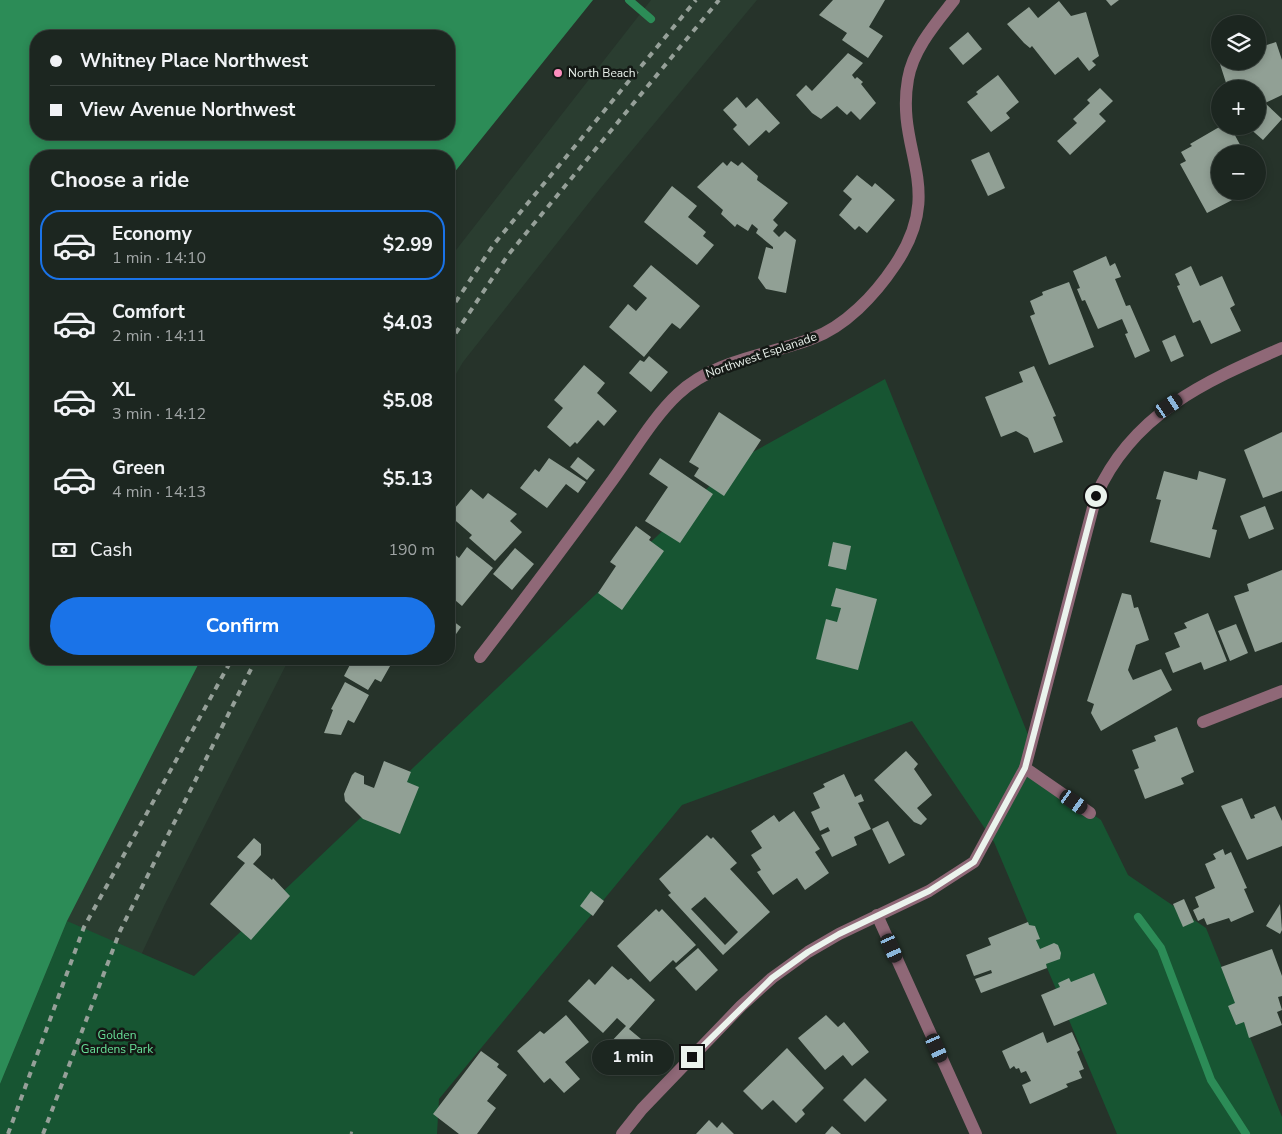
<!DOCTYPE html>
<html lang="en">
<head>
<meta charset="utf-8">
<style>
  :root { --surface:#1c2620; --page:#252e29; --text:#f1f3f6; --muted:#a0a5a5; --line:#3a433e; --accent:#1a73e8 }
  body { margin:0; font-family:"Nunito Sans",sans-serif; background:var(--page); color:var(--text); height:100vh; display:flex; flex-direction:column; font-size:19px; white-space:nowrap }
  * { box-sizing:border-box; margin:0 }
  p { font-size:16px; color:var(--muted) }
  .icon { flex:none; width:28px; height:28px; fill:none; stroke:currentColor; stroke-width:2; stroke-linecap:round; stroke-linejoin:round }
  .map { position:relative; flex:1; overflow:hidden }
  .side { position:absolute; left:30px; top:150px; width:425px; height:515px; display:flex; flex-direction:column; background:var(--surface); border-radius:20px; box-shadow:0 2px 8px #0003,0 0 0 1px var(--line) }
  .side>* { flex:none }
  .hud { position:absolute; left:30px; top:30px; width:425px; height:110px; border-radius:20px; box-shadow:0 2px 8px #0003,0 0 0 1px var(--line); display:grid; align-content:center; height:110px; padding:0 20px; background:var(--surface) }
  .fabs { position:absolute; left:1211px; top:15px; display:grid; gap:10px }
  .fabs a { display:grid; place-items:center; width:55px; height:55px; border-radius:50%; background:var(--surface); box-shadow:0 2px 8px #0003,0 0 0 1px var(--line); font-size:25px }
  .end { position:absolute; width:22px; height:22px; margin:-11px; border:6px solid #ebf3ed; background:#111; box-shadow:0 0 0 2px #111 }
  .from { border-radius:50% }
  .bubble { position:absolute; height:35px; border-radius:18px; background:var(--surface); box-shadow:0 2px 8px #0003,0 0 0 1px var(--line); font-size:16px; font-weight:700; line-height:35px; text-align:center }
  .car { position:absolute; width:15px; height:30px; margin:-15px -8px; border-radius:6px; box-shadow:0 0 4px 1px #0007; background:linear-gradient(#222 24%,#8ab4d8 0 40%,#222 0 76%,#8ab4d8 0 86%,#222 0) }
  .hud b { display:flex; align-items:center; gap:18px; height:48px; font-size:19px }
  .hud b+b { border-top:1px solid var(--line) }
  .hud i { width:12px; height:12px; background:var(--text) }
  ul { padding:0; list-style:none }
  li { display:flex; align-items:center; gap:15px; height:70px; margin:0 10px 8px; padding:0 10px; border:2px solid transparent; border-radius:20px }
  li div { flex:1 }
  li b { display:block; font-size:19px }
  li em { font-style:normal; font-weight:700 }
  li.active { border-color:var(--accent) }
  li>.icon { width:45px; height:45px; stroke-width:1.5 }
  h2 { padding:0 20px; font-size:22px; line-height:60px }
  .pay { display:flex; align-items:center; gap:12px; height:55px; padding:0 20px; font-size:19px }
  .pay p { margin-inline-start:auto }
  .cta { display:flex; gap:10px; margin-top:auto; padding:10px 20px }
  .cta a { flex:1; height:58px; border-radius:30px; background:var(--accent); color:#fff; font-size:20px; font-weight:700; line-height:58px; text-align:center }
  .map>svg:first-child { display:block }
  .built { fill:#2a3d30 }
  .green { fill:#175532 }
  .water { fill:#2c8c57; fill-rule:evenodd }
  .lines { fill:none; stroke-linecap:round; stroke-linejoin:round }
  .stream { stroke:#2c8c57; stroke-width:8 }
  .building { fill:#91a095; fill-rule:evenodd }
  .path { stroke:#89948c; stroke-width:3; stroke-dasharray:2.5 4; stroke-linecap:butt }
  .minor { stroke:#8f6877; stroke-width:12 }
  .rail { stroke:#96a099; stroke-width:4; stroke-dasharray:6 6; stroke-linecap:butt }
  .route { stroke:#ebf3ed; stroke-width:6 }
  .poi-dot { fill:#fd8ebe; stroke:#141915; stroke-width:2 }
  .labels { text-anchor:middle; stroke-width:5; stroke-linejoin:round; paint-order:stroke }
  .poi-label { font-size:12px; fill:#ebf3ed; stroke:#141915; text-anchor:start }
  .street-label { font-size:12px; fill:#ebf3ed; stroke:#141915 }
  .park-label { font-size:12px; fill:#68e199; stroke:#141915 }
</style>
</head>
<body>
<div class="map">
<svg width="1282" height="1134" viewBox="0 0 1282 1134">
  <rect width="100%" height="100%" fill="#26332a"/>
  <g class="built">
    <path d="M651 0H757L599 190 463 362 449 386V259Z"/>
    <path d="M185 659H289L165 904 90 1064 0 1134V1075L86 876Z"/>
  </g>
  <path class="green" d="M885 379 1035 752 1025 768 1101 820 1128 875 1206 928 1282 1117V1134H1117L994 842 912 721 682 805 439 1099 437 1134H0V1084L67 921 194 976 735 462Z"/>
  <path class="water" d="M0 0H593L449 179V156H36V659H201L67 921 0 1084ZM36 36H449V134H36Z"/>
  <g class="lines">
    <g class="stream">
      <path d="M629 0 651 19"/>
      <path d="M1138 917 1161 948 1211 1080 1246 1134"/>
    </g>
  </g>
  <g class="building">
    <path d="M833 0H885L869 27 883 36 868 58 842 40 847 33 819 15Z"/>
    <path d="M1106 0H1119L1111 6Z"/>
    <path d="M1059 1 1071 16 1086 12 1099 56 1092 61 1096 65 1089 71 1078 57 1055 75 1032 46 1030 48 1024 43 1007 24 1029 7 1038 18Z"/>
    <path d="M968 32 982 49 963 65 949 48Z"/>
    <path d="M1276 42 1282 60V95L1265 103 1282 119 1263 140 1247 126H1258V89H1228L1219 61H1258V48Z"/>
    <path d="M848 53 863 63 852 75 855 79 857 77 863 82 861 84 876 103 860 120 851 111 847 115 837 106 821 119 812 113 796 95 806 85 812 91Z"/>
    <path d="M998 75 1019 102 1006 113 1010 118 991 132 967 102 978 94 976 92Z"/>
    <path d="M1100 88 1113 101 1099 114 1106 121 1070 155 1057 141 1077 123 1073 119 1090 103 1087 100Z"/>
    <path d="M737 97 746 108 757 98 780 123 769 133 766 130 749 146 733 129 737 125 723 110Z"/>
    <path d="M1221 126H1230L1245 154H1220V191H1238L1240 196 1207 213 1180 164 1186 161 1181 152 1192 146 1190 144Z"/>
    <path d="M989 152 1005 188 988 196 971 160Z"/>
    <path d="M731 161 738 166 742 162 758 176 757 180 788 203 773 220 778 225 773 231 779 237 785 231 796 240 786 293 766 289 758 278 766 247 773 249V247L756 233 758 229 752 224 748 231 737 224 735 227 721 214 723 210 697 187 723 162 727 166Z"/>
    <path d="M857 175 872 187 875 183 895 200 867 233 859 226 855 230 839 215 852 199 843 191Z"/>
    <path d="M672 186 697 206 688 217 706 232 703 236 714 245 697 265 644 222Z"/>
    <path d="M1106 256 1110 266 1115 263 1121 277 1115 279 1126 306 1130 305 1150 351 1135 358 1125 334 1128 333 1122 319 1098 329 1085 300 1082 301 1077 289 1080 288 1073 271Z"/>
    <path d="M651 265 700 306 680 329 672 323 644 357 609 327 628 304 636 311 647 298 633 286Z"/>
    <path d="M1191 266 1200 286 1222 276 1235 305 1230 308 1241 331 1211 344 1200 320 1193 323 1177 286 1180 285 1175 274Z"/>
    <path d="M1069 282 1094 347 1049 365 1030 316 1035 314 1030 301 1043 295 1042 292Z"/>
    <path d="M1175 335 1184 356 1171 362 1162 341Z"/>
    <path d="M649 356 668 372 651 392 629 373 640 360 644 362Z"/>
    <path d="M584 365 605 383 597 393 617 411 604 426 598 420 577 444 575 442 570 447 547 427 563 408 554 400Z"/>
    <path d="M1034 366 1056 416 1053 417 1063 442 1034 453 1028 438 1016 431 1001 437 985 397 1023 382 1019 372Z"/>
    <path d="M719 412 761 440 724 496 694 476 699 468 689 462Z"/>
    <path d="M1282 432V491L1263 498 1244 450Z"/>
    <path d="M578 457 595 470 587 480 570 467Z"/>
    <path d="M549 458 586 482 578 493 566 484 547 508 520 488 535 469 539 472Z"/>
    <path d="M660 458 713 494 680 543 645 521 668 487 649 474Z"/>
    <path d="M1164 471 1197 480 1199 471 1226 479 1212 529 1217 530 1210 558 1150 542 1161 500 1156 499Z"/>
    <path d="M471 489 483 499 488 493 517 514 510 521 522 532 495 561 469 538 472 535 449 515Z"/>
    <path d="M1265 506 1274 529 1249 539 1240 516Z"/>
    <path d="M636 526 651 537 649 540 664 551 622 610 598 593 616 566 610 562Z"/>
    <path d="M833 542 851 546 846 570 828 566Z"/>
    <path d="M467 547 493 568 462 606 449 595V557L452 552 459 558Z"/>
    <path d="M515 548 534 564 512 590 493 574Z"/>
    <path d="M1282 570V642L1255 652 1234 596 1249 591 1247 584Z"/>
    <path d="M836 588 877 599 858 670 816 659 826 619 837 622 841 608 831 606Z"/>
    <path d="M1122 593 1131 595 1134 608 1138 607 1149 640 1136 645 1128 670 1133 680 1161 669 1172 690 1101 731 1091 713 1094 704 1087 701Z"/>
    <path d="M1208 613 1227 661 1204 670 1201 662 1173 673 1165 653 1180 647 1174 633 1187 628 1184 623Z"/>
    <path d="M449 618 461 627 449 644Z"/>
    <path d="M1236 624 1248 653 1230 661 1218 631Z"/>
    <path d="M353 659H394L381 682 375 679 368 690 344 676Z"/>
    <path d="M345 682 369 695 354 723 348 720 341 735 324 733 333 710 331 709Z"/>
    <path d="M1177 727 1194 772 1181 778 1184 784 1145 799 1134 770 1139 768 1132 750 1156 741 1154 736Z"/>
    <path d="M906 751 918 764 914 769 932 795 917 808 927 819 921 825 914 822 874 780Z"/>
    <path d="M384 761 411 772 407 782 419 787 400 834 363 819 345 801 344 794 352 775 355 772 364 776V784L374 788Z"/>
    <path d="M844 774 855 797 861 794 864 801 858 803 871 829 854 837 857 845 832 857 821 835 830 831 828 827 820 831 811 812 820 808 813 793 825 787 823 784Z"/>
    <path d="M1242 798 1251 819 1255 818 1254 815 1275 806 1282 821V846L1247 860 1221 806Z"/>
    <path d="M794 811 820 849 815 852 829 873 805 890 797 878 773 895 757 872 761 870 751 855 762 848 751 831 774 815 779 822Z"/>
    <path d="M888 821 905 855 889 864 872 829Z"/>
    <path d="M707 835 711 839 713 837 737 863 730 869 770 912 723 955 668 895 671 893 659 879ZM705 897 738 932 725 945 691 909Z"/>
    <path d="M254 838 261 844V855L253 864 272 880 273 878 290 896 251 940 210 904 245 863 237 857Z"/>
    <path d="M1223 849 1225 855 1231 852 1247 888 1244 889 1254 912 1231 922 1229 918 1207 925 1204 918 1198 921 1193 910 1199 907 1195 897 1215 888 1205 864 1216 859 1213 854Z"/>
    <path d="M591 891 604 901 593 916 580 906Z"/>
    <path d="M1184 899 1194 922 1183 927 1173 904Z"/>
    <path d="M1280 904 1282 930 1280 934 1266 926Z"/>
    <path d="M656 909 659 912 662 909 696 945 676 963 673 960 650 982 617 946Z"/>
    <path d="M1028 922 1029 925 1035 926 1040 939 1036 940 1040 949 1054 943 1058 945 1061 953 1060 959 1046 964 1047 968 981 993 975 979 992 973 991 970 974 976 966 955 991 945 988 938Z"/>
    <path d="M698 948 718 970 696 991 675 968Z"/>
    <path d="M1272 949 1282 976V996L1278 997 1282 1010 1277 1012 1282 1025 1249 1038 1244 1022 1236 1025 1228 1006 1235 1003 1221 967Z"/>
    <path d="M612 966 628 980 631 978 655 1000 629 1029 647 1044 629 1064 608 1045 626 1026 617 1018 603 1033 568 1001 589 979 595 985Z"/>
    <path d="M1094 973 1107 1004 1054 1026 1041 995 1060 987 1058 983 1069 978 1071 982Z"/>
    <path d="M566 1015 589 1042 565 1062 580 1079 564 1093 550 1078 544 1083 517 1051 540 1031 544 1034Z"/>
    <path d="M826 1015 838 1027 844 1022 869 1052 852 1066 843 1055 825 1070 798 1038Z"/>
    <path d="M1043 1032 1047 1043 1072 1032 1080 1050 1077 1052 1084 1069 1079 1071 1082 1078 1066 1084 1068 1087 1030 1104 1022 1085 1031 1081 1026 1071 1021 1073 1019 1068 1016 1069 1014 1066 1010 1069 1002 1051Z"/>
    <path d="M787 1048 824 1088 802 1110 805 1114 796 1123 773 1100 762 1110 743 1091Z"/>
    <path d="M481 1051 499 1064 497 1067 507 1075 487 1101 496 1108 477 1134H459L433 1114Z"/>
    <path d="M865 1078 887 1100 865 1122 843 1100Z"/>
    <path d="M709 1120 717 1128 722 1122 734 1134H696Z"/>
    <path d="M832 1126 841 1134H825Z"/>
  </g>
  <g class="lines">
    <path class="path" d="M351 1134 352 1131"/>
    <g class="minor">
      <path d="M480 657C524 600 567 543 609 485 630 457 653 417 678 394 714 360 765 356 811 339 845 327 875 295 895 265 947 188 895 152 908 79 913 49 936 23 954 0"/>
      <path d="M1203 722 1282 691"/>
      <path d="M1025 768 1090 813"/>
      <path d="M877 915 976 1134"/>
      <path d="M622 1134 642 1109 741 1006 772 978 808 952 839 934 929 891 974 862 1025 768 1096 496C1132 414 1204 382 1282 348"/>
    </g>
    <g class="rail">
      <path d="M449 312 494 244 696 0"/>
      <path d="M449 343 508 255 719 0"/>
      <path d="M8 1134 84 927 232 659"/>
      <path d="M43 1134 120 931 256 659"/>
    </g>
  </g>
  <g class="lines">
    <path class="route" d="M692 1057 772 978 808 952 839 934 929 891 974 862 1025 768 1096 496"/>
  </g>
  <circle class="poi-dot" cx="558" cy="73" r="5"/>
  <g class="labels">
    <g class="poi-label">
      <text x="568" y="77">North Beach</text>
    </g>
    <g class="street-label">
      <text transform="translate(761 355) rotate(-19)" y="4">Northwest Esplanade</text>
    </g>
    <g class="park-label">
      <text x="117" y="1039">Golden<tspan x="117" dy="14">Gardens Park</tspan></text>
    </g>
  </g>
</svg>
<div class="fabs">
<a><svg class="icon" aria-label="layers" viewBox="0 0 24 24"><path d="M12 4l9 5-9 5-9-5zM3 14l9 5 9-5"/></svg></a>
<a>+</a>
<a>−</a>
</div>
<i class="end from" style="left:1096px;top:496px"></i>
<i class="end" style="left:692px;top:1057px"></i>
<div class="bubble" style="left:592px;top:1040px;width:82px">1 min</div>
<i class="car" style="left:1169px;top:406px;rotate:56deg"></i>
<i class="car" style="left:1074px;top:802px;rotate:125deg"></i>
<i class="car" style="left:892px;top:948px;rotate:156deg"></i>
<i class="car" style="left:937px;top:1048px;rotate:156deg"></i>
<div class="hud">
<b><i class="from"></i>Whitney Place Northwest</b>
<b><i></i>View Avenue Northwest</b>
</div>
<section class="side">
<h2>Choose a ride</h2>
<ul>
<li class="active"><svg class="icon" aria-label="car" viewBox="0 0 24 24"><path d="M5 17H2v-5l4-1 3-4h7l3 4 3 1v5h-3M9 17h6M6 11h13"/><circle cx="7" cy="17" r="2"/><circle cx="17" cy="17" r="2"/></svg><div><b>Economy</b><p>1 min · 14:10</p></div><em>$2.99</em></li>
<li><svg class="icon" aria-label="car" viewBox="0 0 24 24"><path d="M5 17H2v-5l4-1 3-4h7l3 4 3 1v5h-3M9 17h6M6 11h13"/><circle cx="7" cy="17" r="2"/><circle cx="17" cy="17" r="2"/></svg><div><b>Comfort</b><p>2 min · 14:11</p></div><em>$4.03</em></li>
<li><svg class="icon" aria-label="car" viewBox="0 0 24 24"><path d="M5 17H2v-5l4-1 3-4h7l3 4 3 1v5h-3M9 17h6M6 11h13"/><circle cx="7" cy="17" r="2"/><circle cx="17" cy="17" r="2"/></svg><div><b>XL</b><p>3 min · 14:12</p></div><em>$5.08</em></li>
<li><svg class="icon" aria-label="car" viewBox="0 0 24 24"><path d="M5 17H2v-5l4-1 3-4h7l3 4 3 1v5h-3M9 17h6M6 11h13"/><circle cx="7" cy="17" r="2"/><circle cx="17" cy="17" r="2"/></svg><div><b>Green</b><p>4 min · 14:13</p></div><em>$5.13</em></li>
</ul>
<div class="pay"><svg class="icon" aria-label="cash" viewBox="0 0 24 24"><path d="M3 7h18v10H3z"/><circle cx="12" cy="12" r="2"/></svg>Cash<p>190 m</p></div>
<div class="cta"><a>Confirm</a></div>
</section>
</div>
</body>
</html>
